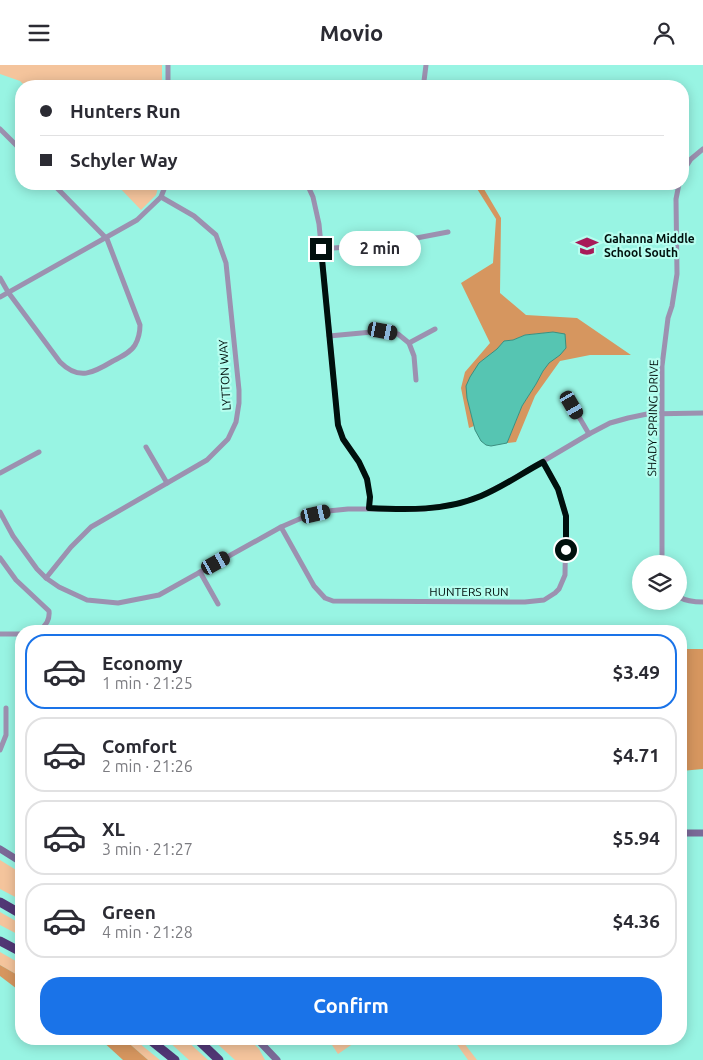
<!DOCTYPE html>
<html lang="en">
<head>
<meta charset="utf-8">
<style>
  :root { --surface:#fff; --page:#f2f2f3; --text:#2b2b33; --muted:#7c7c81; --line:#e1e1e2; --accent:#1a73e8 }
  body { margin:0; font-family:Ubuntu,sans-serif; background:var(--page); color:var(--text); height:100vh; display:flex; flex-direction:column; font-size:19px; white-space:nowrap }
  * { box-sizing:border-box; margin:0 }
  p { font-size:16px; color:var(--muted) }
  .icon { flex:none; width:28px; height:28px; fill:none; stroke:currentColor; stroke-width:2; stroke-linecap:round; stroke-linejoin:round }
  .map { position:relative; flex:1; overflow:hidden }
  .details { position:absolute; left:15px; top:560px; width:672px; height:420px; display:flex; flex-direction:column; background:var(--surface); border-radius:20px; box-shadow:0 2px 12px #0003 }
  .details>* { flex:none }
  .hud { position:absolute; left:15px; top:15px; width:674px; height:110px; border-radius:20px; box-shadow:0 2px 12px #0003; display:grid; align-content:center; height:110px; padding:0 25px; background:var(--surface) }
  .tools { position:absolute; left:632px; top:490px; display:grid; gap:10px }
  .tools a { display:grid; place-items:center; width:55px; height:55px; border-radius:50%; background:var(--surface); box-shadow:0 2px 12px #0003; font-size:25px }
  .end { position:absolute; width:22px; height:22px; margin:-11px; border:6px solid #00100d; background:#fff; box-shadow:0 0 0 2px #fff }
  .from { border-radius:50% }
  .bubble { position:absolute; height:35px; border-radius:18px; background:var(--surface); box-shadow:0 2px 12px #0003; font-size:16px; font-weight:700; line-height:35px; text-align:center }
  .car { position:absolute; width:15px; height:30px; margin:-15px -8px; border-radius:6px; box-shadow:0 0 4px 1px #0007; background:linear-gradient(#222 24%,#8ab4d8 0 40%,#222 0 76%,#8ab4d8 0 86%,#222 0) }
  .hud b { display:flex; align-items:center; gap:18px; height:48px; font-size:19px }
  .hud b+b { border-top:1px solid var(--line) }
  .hud i { width:12px; height:12px; background:var(--text) }
  ul { padding:9px 0 0; list-style:none }
  li { display:flex; align-items:center; gap:15px; height:75px; margin:0 10px 8px; padding:0 15px; border:2px solid var(--line); border-radius:20px }
  li div { flex:1 }
  li b { display:block; font-size:19px }
  li em { font-style:normal; font-weight:700 }
  li.active { border-color:var(--accent) }
  li>.icon { width:45px; height:45px; stroke-width:1.5 }
  .primary-button { display:flex; gap:10px; margin-top:auto; padding:10px 25px }
  .primary-button a { flex:1; height:58px; border-radius:20px; background:var(--accent); color:#fff; font-size:20px; font-weight:700; line-height:58px; text-align:center }
  header { display:flex; justify-content:space-between; align-items:center; height:65px; padding:0 25px; background:var(--surface); font-size:22px; font-weight:700 }
  .map>svg:first-child { display:block }
  .green { fill:#f4c49c }
  .forest { fill:#d6965f }
  .water { fill:#56c5b2; stroke:#3c8f80 }
  .lines { fill:none; stroke-linecap:round; stroke-linejoin:round }
  .minor { stroke:#9c91b0; stroke-width:5 }
  .secondary { stroke:#7b6a98; stroke-width:7 }
  .motorway { stroke:#513775; stroke-width:9 }
  .route { stroke:#00100d; stroke-width:6 }
  .labels { text-anchor:middle; stroke-width:4.5; stroke-linejoin:round; paint-order:stroke }
  .poi-label { font-size:12px; font-weight:bold; fill:#00100d; stroke:#b6feef; text-anchor:start }
  .street-label { font-size:12px; fill:#00100d; stroke:#b6feef }
</style>
</head>
<body>
<header><svg class="icon" aria-label="menu" viewBox="0 0 24 24"><path d="M4 6h16M4 12h16M4 18h16"/></svg>Movio<svg class="icon" aria-label="person" viewBox="0 0 24 24"><circle cx="12" cy="8" r="4"/><path d="M4 21q1-7 8-7t8 7"/></svg></header>
<div class="map">
<svg width="703" height="995" viewBox="0 0 703 995">
  <rect width="100%" height="100%" fill="#98f4e3"/>
  <g class="green">
    <path d="M0 0H162V21H25L20 16 0 9Z"/>
    <path d="M116 119H159L156 130 141 145Z"/>
    <path d="M0 795 21 808V835L0 824Z"/>
    <path d="M687 797V897H681V802Z"/>
    <path d="M0 847 21 859V871L0 860Z"/>
    <path d="M0 887 21 899V912L0 900Z"/>
    <path d="M124 974H134L160 995H148Z"/>
    <path d="M166 974H185L208 995H189Z"/>
    <path d="M212 974H249L259 984 265 995H235Z"/>
    <path d="M328 974H338L341 977 344 974H360L338 989Z"/>
    <path d="M453 974H461L477 995H468Z"/>
  </g>
  <g class="forest">
    <path d="M474 119H481L501 153 500 228 526 250 577 253 631 290H590L560 296 535 331 516 377 507 378 522 341 536 319 543 306 549 297 560 290V269L553 267 525 270 513 275 505 276 498 284 479 298 467 333 474 361 469 363 461 323 465 307 490 278 461 218 493 198 496 154Z"/>
    <path d="M681 584H703V704L681 706Z"/>
    <path d="M0 900 21 912V927L0 911Z"/>
    <path d="M100 974H124L148 995H123Z"/>
  </g>
  <path class="water" d="M553 267 565 269 566 283 560 290 549 298 543 306 536 319 522 341 507 378 491 381 486 380 481 376 475 365 467 333 466 321 470 312 479 298 497 284 504 276 513 275 525 270Z"/>
  <g class="lines">
    <g class="minor">
      <path d="M168 0V21"/>
      <path d="M422 21 424 16 426 0"/>
      <path d="M0 64 21 85"/>
      <path d="M682 108 691 94 703 84"/>
      <path d="M307 119 313 132 319 159 338 360 343 374 359 397 367 414 370 432 369 443"/>
      <path d="M321 184 385 179 448 167"/>
      <path d="M0 213 8 227 60 297C79 316 93 308 113 296 121 292 131 287 135 280 139 273 140 267 140 260L107 174 53 119"/>
      <path d="M0 232 137 155 161 132 166 119"/>
      <path d="M329 271 383 266 398 269 409 278 435 264"/>
      <path d="M409 278 414 291 416 315"/>
      <path d="M572 340 589 369"/>
      <path d="M146 382 167 418"/>
      <path d="M0 408 39 387"/>
      <path d="M0 447 13 471 37 504 46 513 59 522 87 535 118 538 159 530 281 462 304 452 328 446 348 444H424L457 439 481 431 508 417 589 369 610 358 628 353 647 349 703 348"/>
      <path d="M281 462 314 521 325 533 333 536 525 537 544 535 555 528 559 524 565 510 566 451 558 424 543 397"/>
      <path d="M0 493 16 515 49 546C50 555 46 560 39 566"/>
      <path d="M662 499V301L668 253 672 241 677 209 676 134 679 119"/>
      <path d="M200 507 218 539"/>
      <path d="M46 513 71 482 91 462 207 395 228 374 236 357 239 338V325L226 198 216 170 194 151 161 132"/>
      <path d="M679 532C686 536 695 537 703 537"/>
      <path d="M0 569H21"/>
      <path d="M0 685 6 670V643"/>
    </g>
    <g class="secondary">
      <path d="M681 768H703"/>
      <path d="M0 784 21 797"/>
      <path d="M257 974 277 995"/>
    </g>
    <g class="motorway">
      <path d="M0 837 21 849"/>
      <path d="M0 876 21 887"/>
      <path d="M149 974 175 995"/>
      <path d="M197 974 219 995"/>
    </g>
  </g>
  <g class="lines">
    <path class="route" d="M321 184 338 360 343 374 359 397 367 414 370 432 369 443C406 445 446 446 481 431 503 422 522 408 543 397L558 424 566 451V485"/>
  </g>
  <defs>
    <g id="school-bare" transform="scale(1.725)"><path d="M0-5L7-2L0 1L-7-2ZM-4 1L0 2.5L4 1V4Q0 6-4 4Z" fill="#a81a59" stroke="#b6feef" stroke-width="2.5" paint-order="stroke"/></g>
  </defs>
  <g fill-rule="evenodd">
    <use href="#school-bare" x="587" y="181"/>
  </g>
  <g class="labels">
    <g class="poi-label">
      <text x="604" y="178">Gahanna Middle<tspan x="604" dy="14">School South</tspan></text>
    </g>
    <g class="street-label">
      <text transform="translate(225 310) rotate(-93)" y="4">LYTTON WAY</text>
      <text transform="translate(653 353) rotate(-89)" y="4">SHADY SPRING DRIVE</text>
      <text x="469" y="531">HUNTERS RUN</text>
    </g>
  </g>
</svg>
<div class="tools">
<a><svg class="icon" aria-label="layers" viewBox="0 0 24 24"><path d="M12 4l9 5-9 5-9-5zM3 14l9 5 9-5"/></svg></a>
</div>
<i class="end from" style="left:566px;top:485px"></i>
<i class="end" style="left:321px;top:184px"></i>
<div class="bubble" style="left:339px;top:166px;width:82px">2 min</div>
<i class="car" style="left:383px;top:266px;rotate:101deg"></i>
<i class="car" style="left:572px;top:340px;rotate:150deg"></i>
<i class="car" style="left:316px;top:449px;rotate:77deg"></i>
<i class="car" style="left:216px;top:498px;rotate:61deg"></i>
<div class="hud">
<b><i class="from"></i>Hunters Run</b>
<b><i></i>Schyler Way</b>
</div>
<section class="details">
<ul>
<li class="active"><svg class="icon" aria-label="car" viewBox="0 0 24 24"><path d="M5 17H2v-5l4-1 3-4h7l3 4 3 1v5h-3M9 17h6M6 11h13"/><circle cx="7" cy="17" r="2"/><circle cx="17" cy="17" r="2"/></svg><div><b>Economy</b><p>1 min · 21:25</p></div><em>$3.49</em></li>
<li><svg class="icon" aria-label="car" viewBox="0 0 24 24"><path d="M5 17H2v-5l4-1 3-4h7l3 4 3 1v5h-3M9 17h6M6 11h13"/><circle cx="7" cy="17" r="2"/><circle cx="17" cy="17" r="2"/></svg><div><b>Comfort</b><p>2 min · 21:26</p></div><em>$4.71</em></li>
<li><svg class="icon" aria-label="car" viewBox="0 0 24 24"><path d="M5 17H2v-5l4-1 3-4h7l3 4 3 1v5h-3M9 17h6M6 11h13"/><circle cx="7" cy="17" r="2"/><circle cx="17" cy="17" r="2"/></svg><div><b>XL</b><p>3 min · 21:27</p></div><em>$5.94</em></li>
<li><svg class="icon" aria-label="car" viewBox="0 0 24 24"><path d="M5 17H2v-5l4-1 3-4h7l3 4 3 1v5h-3M9 17h6M6 11h13"/><circle cx="7" cy="17" r="2"/><circle cx="17" cy="17" r="2"/></svg><div><b>Green</b><p>4 min · 21:28</p></div><em>$4.36</em></li>
</ul>
<div class="primary-button"><a>Confirm</a></div>
</section>
</div>
</body>
</html>
